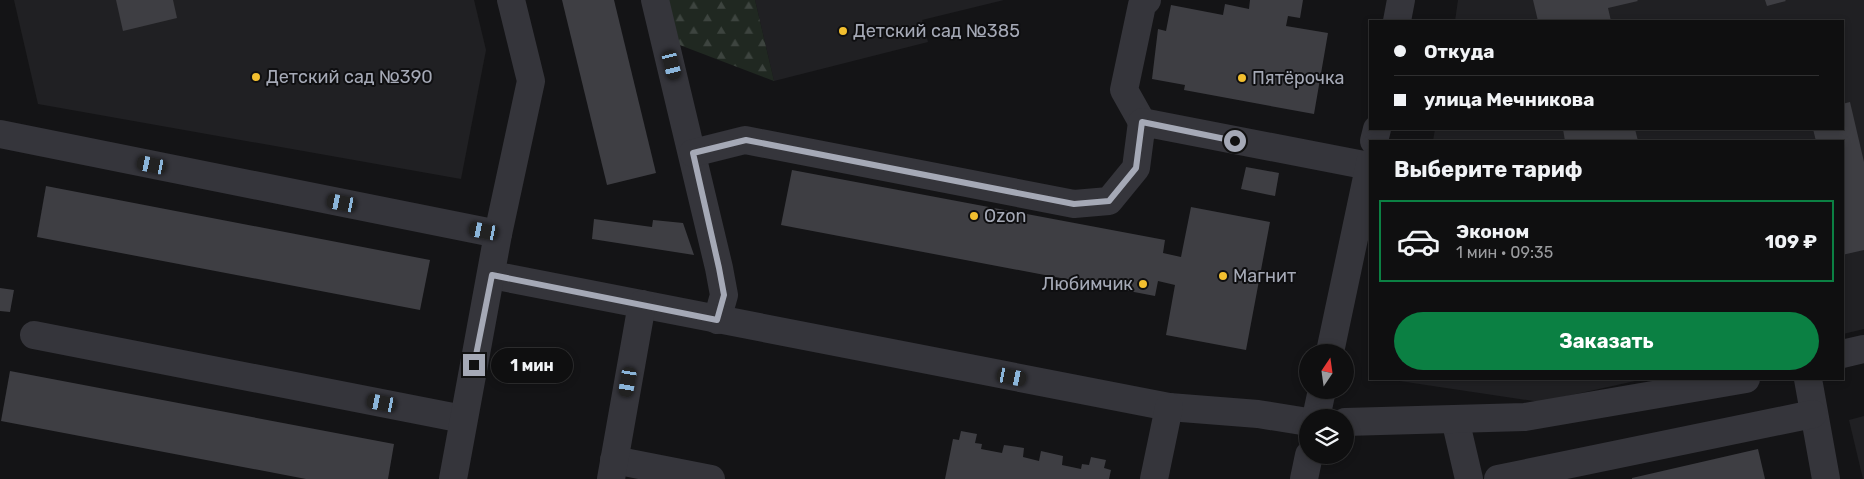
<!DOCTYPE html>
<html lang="ru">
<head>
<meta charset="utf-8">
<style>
  :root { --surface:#0f0f10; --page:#1d1d1e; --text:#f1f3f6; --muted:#9b9c9f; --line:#2f2f30; --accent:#0b8043 }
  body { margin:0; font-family:Rubik,sans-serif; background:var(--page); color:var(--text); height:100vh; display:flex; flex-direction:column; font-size:19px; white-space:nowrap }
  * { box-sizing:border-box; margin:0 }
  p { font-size:16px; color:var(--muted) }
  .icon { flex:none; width:28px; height:28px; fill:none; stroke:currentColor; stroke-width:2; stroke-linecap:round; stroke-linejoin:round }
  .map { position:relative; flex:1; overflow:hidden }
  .details { position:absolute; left:1369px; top:140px; width:475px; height:240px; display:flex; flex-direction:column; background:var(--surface); border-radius:0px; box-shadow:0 2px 8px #0003,0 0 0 1px var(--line) }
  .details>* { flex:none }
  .hud { position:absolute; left:1369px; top:20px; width:475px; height:110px; border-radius:0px; box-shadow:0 2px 8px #0003,0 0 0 1px var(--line); display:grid; align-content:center; height:110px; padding:0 25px; background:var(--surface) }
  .needle { width:32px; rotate:13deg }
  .tools { position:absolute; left:1299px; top:344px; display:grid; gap:10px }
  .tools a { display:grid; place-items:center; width:55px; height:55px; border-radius:50%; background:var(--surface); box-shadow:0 2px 8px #0003,0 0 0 1px var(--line); font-size:25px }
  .end { position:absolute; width:22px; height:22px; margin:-11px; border:6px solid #a5a9b6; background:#111; box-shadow:0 0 0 2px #111 }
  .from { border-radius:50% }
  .bubble { position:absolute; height:35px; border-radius:18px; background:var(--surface); box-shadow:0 2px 8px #0003,0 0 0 1px var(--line); font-size:16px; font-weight:700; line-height:35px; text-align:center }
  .car { position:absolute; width:15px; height:30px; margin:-15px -8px; border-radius:6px; box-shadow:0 0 4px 1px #0007; background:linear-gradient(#222 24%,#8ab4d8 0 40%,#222 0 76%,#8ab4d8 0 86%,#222 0) }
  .hud b { display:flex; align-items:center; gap:18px; height:48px; font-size:19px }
  .hud b+b { border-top:1px solid var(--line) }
  .hud i { width:12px; height:12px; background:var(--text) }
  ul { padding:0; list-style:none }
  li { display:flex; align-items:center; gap:15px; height:82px; margin:0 10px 8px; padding:0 15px; border:2px solid var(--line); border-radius:0px }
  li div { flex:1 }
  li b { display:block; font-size:19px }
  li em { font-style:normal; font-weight:700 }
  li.current { border-color:var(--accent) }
  li>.icon { width:45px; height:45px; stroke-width:1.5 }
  h2 { padding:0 25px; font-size:22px; line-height:60px }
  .primary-button { display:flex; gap:10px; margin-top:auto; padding:10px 25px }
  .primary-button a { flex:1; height:58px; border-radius:30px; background:var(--accent); color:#fff; font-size:20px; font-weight:700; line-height:58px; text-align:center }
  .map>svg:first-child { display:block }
  .built { fill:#202023 }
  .forest { fill:url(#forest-firs) }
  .building { fill:#3e3e43 }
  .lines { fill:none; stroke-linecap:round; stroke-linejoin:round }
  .minor { stroke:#35353b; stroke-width:28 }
  .route { stroke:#a5a9b6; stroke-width:6 }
  .poi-dot { fill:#f2bf2f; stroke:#0f0f11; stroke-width:2 }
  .labels { text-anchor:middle; stroke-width:4; stroke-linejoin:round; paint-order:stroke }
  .poi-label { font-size:18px; fill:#a5a9b6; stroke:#0f0f11; text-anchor:start }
</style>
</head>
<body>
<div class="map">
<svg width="1864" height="479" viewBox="0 0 1864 479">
  <defs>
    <pattern id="forest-firs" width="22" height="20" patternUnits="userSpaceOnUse" patternTransform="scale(1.25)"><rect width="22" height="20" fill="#202821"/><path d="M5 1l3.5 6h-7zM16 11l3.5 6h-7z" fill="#3d443f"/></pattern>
  </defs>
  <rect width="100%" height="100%" fill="#141416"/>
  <g class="built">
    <path d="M14 0H474L486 50 461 179 38 104Z"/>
    <path d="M755 0H1004L922 20 928 42 774 81Z"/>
    <path d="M1458 0H1864V329L1843 334 1842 141H1433L1435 129H1842V21H1455Z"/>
    <path d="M1393 379H1644L1540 402 1393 380Z"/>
    <path d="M1864 416V479H1863L1849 420Z"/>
  </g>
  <path class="forest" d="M667 0H755L774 81 677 44Z"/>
  <g class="building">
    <path d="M116 0H173L177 18 123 31Z"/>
    <path d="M562 0H614L656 173 607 185Z"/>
    <path d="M1250 0H1303L1300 18 1288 16 1286 26 1328 33 1314 114 1184 90 1185 85 1152 79 1158 29 1166 31 1171 5 1223 15 1225 4 1249 9Z"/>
    <path d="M1533 0H1637L1638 1 1608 8 1611 21H1538Z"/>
    <path d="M1765 0H1785L1786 1 1767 6Z"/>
    <path d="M1850 102 1864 162V250L1842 255V141H1816L1813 129H1842V104Z"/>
    <path d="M1563 129H1635L1638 141H1565Z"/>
    <path d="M1246 167 1279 173 1275 196 1241 189Z"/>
    <path d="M792 170 1165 240 1163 253 1181 257 1191 207 1270 222 1246 350 1166 335 1175 285 1158 281 1155 296 781 225Z"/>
    <path d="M46 186 430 260 420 310 37 237Z"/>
    <path d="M594 219 652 227 653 220 683 223 694 255 592 239Z"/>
    <path d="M0 288 14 290 10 312 0 311Z"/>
    <path d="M10 371 394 444 388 479H306L1 421Z"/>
    <path d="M961 431 977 434 975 443 982 444 981 449 1002 453 1004 445 1024 448 1023 457 1039 461 1041 451 1063 456 1062 465 1081 469 1082 464 1089 465 1091 457 1106 460 1104 468 1111 470 1109 479H945L953 439 959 440Z"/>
    <path d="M1758 449 1765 479H1632V478Z"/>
  </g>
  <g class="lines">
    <g class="minor">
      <path d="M655 0 719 268 724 295 717 320"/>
      <path d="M1397 21 1401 0"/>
      <path d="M1142 122 1124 90 1142 5 1147 0"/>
      <path d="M0 134 498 234"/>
      <path d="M1374 141 1377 129"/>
      <path d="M693 153 745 140 1074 204 1109 201 1136 168 1142 122 1369 166"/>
      <path d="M492 275 1169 407 1258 414 1308 422"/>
      <path d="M34 335 463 419"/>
      <path d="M1330 352 1370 163"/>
      <path d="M1842 354 1864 349"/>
      <path d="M1808 379 1826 479"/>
      <path d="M1316 418 1322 390"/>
      <path d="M1455 419 1469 479"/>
      <path d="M1345 422 1525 417 1746 379"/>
      <path d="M614 460 711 479"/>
      <path d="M453 479 498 234 531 81 511 0"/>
      <path d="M611 479 642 304"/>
      <path d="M1154 479 1169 407"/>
      <path d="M1304 479 1309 455"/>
      <path d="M1498 479 1813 414"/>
    </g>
  </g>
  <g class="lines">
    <path class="route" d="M474 365 492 275 717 320 724 295 719 268 693 153 746 140 1074 204 1109 201 1136 168 1142 122 1235 141"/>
  </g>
  <g class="poi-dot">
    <circle cx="843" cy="31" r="5"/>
    <circle cx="256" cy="77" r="5"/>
    <circle cx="1242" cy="78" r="5"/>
    <circle cx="974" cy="216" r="5"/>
    <circle cx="1223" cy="276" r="5"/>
    <circle cx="1143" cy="284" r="5"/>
  </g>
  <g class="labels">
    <g class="poi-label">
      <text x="853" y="37">Детский сад №385</text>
      <text x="266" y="83">Детский сад №390</text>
      <text x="1252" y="84">Пятёрочка</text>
      <text x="984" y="222">Ozon</text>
      <text x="1233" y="282">Магнит</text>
      <text x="1133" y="290" text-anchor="end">Любимчик</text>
    </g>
  </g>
</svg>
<div class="tools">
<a><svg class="needle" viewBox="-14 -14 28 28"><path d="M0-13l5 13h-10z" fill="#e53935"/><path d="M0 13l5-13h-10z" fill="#9b9c9f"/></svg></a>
<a><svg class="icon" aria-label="layers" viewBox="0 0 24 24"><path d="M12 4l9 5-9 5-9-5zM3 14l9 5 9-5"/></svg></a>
</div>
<i class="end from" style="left:1235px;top:141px"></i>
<i class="end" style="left:474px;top:365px"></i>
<div class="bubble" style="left:491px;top:348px;width:82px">1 мин</div>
<i class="car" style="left:672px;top:65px;rotate:166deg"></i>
<i class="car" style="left:152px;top:165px;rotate:282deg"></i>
<i class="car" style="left:342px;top:203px;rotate:281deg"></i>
<i class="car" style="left:484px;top:231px;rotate:281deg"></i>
<i class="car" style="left:1012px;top:377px;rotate:101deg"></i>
<i class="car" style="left:628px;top:382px;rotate:190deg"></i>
<i class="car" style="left:382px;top:403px;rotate:281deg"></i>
<div class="hud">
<b><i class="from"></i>Откуда</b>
<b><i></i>улица Мечникова</b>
</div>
<section class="details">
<h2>Выберите тариф</h2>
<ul>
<li class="current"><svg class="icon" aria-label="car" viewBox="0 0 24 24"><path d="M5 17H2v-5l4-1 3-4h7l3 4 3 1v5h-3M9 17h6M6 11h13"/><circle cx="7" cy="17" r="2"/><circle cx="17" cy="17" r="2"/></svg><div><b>Эконом</b><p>1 мин · 09:35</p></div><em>109 ₽</em></li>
</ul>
<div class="primary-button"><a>Заказать</a></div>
</section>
</div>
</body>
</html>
